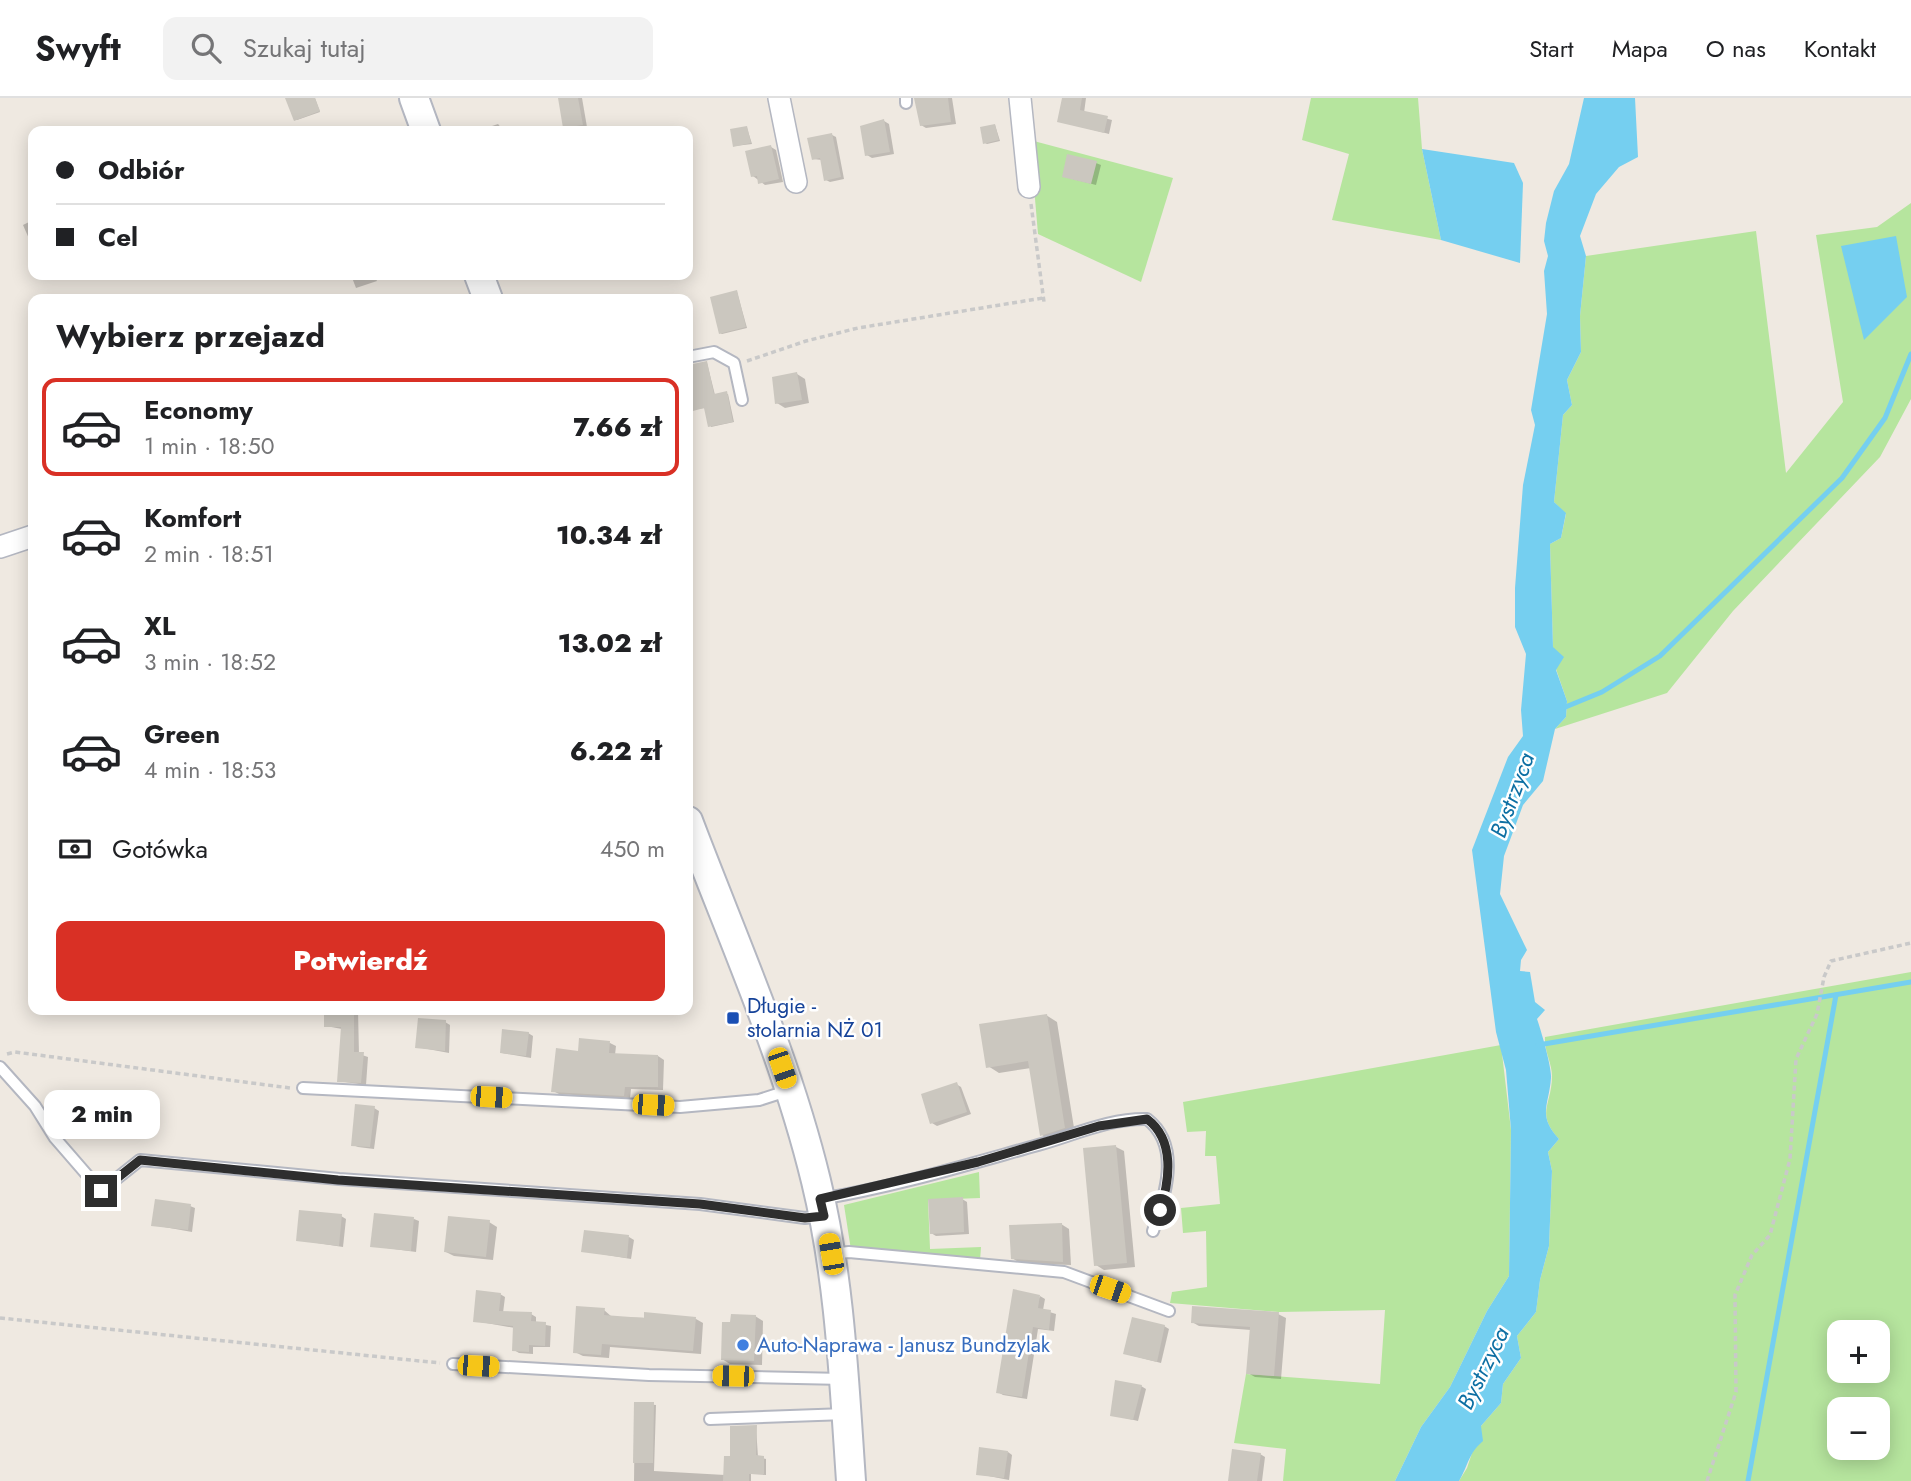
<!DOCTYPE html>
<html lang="pl">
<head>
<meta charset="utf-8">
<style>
  :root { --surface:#fff; --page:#f2f2f2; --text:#202124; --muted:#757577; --line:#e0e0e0; --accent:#d93025 }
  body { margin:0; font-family:Jost,sans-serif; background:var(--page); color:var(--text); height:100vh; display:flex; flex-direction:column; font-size:26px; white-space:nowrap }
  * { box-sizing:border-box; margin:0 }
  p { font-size:23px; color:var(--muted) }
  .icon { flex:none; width:38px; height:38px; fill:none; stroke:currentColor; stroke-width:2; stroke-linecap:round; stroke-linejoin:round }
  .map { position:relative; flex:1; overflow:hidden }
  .details { position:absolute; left:28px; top:196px; width:665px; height:721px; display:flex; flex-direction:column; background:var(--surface); border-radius:14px; box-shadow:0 4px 18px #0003 }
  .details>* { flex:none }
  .banner { position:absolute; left:28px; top:28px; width:665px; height:154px; border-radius:14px; box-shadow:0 4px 18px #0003; display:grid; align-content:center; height:154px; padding:0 28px; background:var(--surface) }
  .buttons { position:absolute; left:1827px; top:1222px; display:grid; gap:14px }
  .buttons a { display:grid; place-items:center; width:63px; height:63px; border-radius:14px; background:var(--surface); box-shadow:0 4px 18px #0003; font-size:35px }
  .end { position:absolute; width:32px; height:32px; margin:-16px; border:9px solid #2e2e2e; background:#fff; box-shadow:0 0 0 4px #fff }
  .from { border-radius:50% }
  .bubble { position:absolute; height:49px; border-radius:14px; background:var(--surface); box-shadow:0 4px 18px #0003; font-size:23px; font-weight:800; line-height:49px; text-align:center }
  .car { position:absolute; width:21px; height:42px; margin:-21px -10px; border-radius:9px; box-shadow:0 0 5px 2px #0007; background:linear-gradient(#f5c518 24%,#345 0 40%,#f5c518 0 76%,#345 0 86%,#f5c518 0) }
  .banner b { display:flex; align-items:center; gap:24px; height:66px; font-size:26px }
  .banner b+b { border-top:2px solid var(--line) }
  .banner i { width:18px; height:18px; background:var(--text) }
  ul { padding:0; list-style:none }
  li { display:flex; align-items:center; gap:21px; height:98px; margin:0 14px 10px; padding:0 14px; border:4px solid transparent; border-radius:14px }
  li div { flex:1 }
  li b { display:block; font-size:26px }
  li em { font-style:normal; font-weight:800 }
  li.current { border-color:var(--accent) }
  li>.icon { width:63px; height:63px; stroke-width:1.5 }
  h2 { padding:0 28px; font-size:32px; line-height:84px }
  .pay { display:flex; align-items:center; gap:18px; height:77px; padding:0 28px; font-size:26px }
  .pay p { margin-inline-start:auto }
  .cta { display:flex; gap:14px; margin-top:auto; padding:14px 28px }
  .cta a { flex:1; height:80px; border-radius:14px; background:var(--accent); color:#fff; font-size:28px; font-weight:800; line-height:80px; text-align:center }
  header { display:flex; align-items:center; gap:42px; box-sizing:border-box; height:98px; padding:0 35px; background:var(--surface); border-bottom:2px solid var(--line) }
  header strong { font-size:33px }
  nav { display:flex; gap:38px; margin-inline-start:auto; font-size:24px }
  .search { width:490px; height:63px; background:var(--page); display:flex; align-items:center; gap:18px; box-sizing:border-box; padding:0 24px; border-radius:14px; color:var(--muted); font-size:26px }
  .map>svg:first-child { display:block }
  .green { fill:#b6e59e; fill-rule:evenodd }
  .water { fill:#75cff0 }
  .shadow { fill:#0003 }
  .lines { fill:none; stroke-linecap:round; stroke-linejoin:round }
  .stream { stroke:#75cff0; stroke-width:5 }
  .building { fill:#cbc7bf }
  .lane-casing { stroke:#b4b7c1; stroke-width:14 }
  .street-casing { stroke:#b4b7c1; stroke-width:24 }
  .secondary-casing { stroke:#b4b7c1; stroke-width:32 }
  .path { stroke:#c9c9c9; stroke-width:3.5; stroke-dasharray:5 3.5; stroke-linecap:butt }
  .lane { stroke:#fff; stroke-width:10 }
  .street { stroke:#fff; stroke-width:21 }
  .secondary { stroke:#fff; stroke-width:28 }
  .route { stroke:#2e2e2e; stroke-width:9 }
  .transit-dot { fill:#1a4fb4; stroke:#fff; stroke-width:2.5 }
  .shop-dot { fill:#3f7fe0; stroke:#fff; stroke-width:2.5 }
  .labels { text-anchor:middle; stroke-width:5; stroke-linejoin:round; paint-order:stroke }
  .transit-label { font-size:21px; fill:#164399; stroke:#fff; text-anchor:start }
  .shop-label { font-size:21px; fill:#366cbe; stroke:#fff; text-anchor:start }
  .water-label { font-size:23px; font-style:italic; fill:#0d6fa3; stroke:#fff }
</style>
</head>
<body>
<header>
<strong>Swyft</strong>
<div class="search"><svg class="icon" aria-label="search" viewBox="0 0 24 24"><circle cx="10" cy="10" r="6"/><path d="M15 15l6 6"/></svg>Szukaj tutaj</div>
<nav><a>Start</a><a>Mapa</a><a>O nas</a><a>Kontakt</a></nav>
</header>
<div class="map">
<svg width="1911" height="1383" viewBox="0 0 1911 1383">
  <rect width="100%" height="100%" fill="#efe9e1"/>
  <g class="green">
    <path d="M1311 0H1418L1422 51 1441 142 1332 122 1349 56 1302 42Z"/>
    <path d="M1030 42 1173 80 1141 184 1038 136Z"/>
    <path d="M1911 105V301L1880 359 1733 513 1667 595 1555 631 1566 619 1567 603 1556 571 1553 549 1550 446 1561 440 1566 416 1554 404 1563 317 1572 307 1567 282 1581 254 1580 218 1586 158 1756 133 1786 375 1843 304 1816 137 1877 129Z"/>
    <path d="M1911 874V1383H1459L1467 1370 1481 1328 1501 1305 1503 1286 1521 1260 1517 1238 1536 1214 1540 1182 1549 1148 1552 1073 1548 1054 1559 1041C1535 1015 1552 1007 1552 978 1552 965 1544 953 1545 939ZM1839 1234H1878V1272H1839ZM1839 1311H1878V1349H1839Z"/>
    <path d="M1501 947 1511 1032 1509 1178 1487 1213 1450 1289 1421 1329 1395 1383H1283L1286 1351 1234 1345 1246 1276 1380 1286 1385 1212 1279 1214 1170 1205 1172 1194 1207 1189 1206 1133 1183 1135 1181 1110 1220 1106 1216 1058H1205L1206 1033 1187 1034 1183 1004Z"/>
    <path d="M979 1074 980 1100 928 1102 930 1151 981 1149 980 1163 851 1152 844 1107Z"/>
  </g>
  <g class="water">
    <path d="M1584 0H1635L1638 59 1619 69 1596 96 1580 138 1586 158 1580 218 1581 254 1567 282 1572 307 1563 317 1554 404 1566 415 1561 440 1550 446 1553 549 1564 559 1556 572 1567 603 1566 619 1555 631 1543 683 1523 707 1510 742 1504 758 1500 796 1527 852 1521 862 1520 873 1530 874 1535 904 1545 912 1537 921C1541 932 1552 970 1551 980 1549 1008 1537 1017 1559 1041L1548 1054 1552 1073 1549 1148 1540 1182 1536 1214 1517 1238 1521 1260 1503 1286 1501 1305 1481 1328 1483 1343C1468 1356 1469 1366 1459 1383H1395L1421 1329 1450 1289 1487 1213 1509 1178 1511 1032 1506 972 1496 934 1472 752 1508 659 1523 638 1521 612 1526 556 1515 529V490L1523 387 1535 327 1531 312 1547 216 1544 173 1548 158 1544 143 1546 125 1554 93 1569 66Z"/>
    <path d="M1422 51 1514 65 1523 85 1520 165 1441 142Z"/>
    <path d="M1896 138 1907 199 1864 242 1841 148Z"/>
  </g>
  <g class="shadow">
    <path d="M286 0H315L320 14 297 22Z"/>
    <path d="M560 0H582L587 29 569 32 565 29Z"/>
    <path d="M916 0H952L956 26 926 30 921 27Z"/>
    <path d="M1064 0H1086L1084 15 1112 22 1109 36 1059 23Z"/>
    <path d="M884 23 889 26 894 56 872 60 867 57Z"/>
    <path d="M498 26 504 33H480V32Z"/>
    <path d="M995 27 1000 43 987 46 985 45Z"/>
    <path d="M747 30 752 46 735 48Z"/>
    <path d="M832 37 836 39 844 81 830 84 826 82 822 62 813 61Z"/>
    <path d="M771 49 776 52 783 84 765 87 753 78Z"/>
    <path d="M1096 65 1101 67 1096 87 1069 80Z"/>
    <path d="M33 122V150L23 127Z"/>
    <path d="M351 177H374L377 183 356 190Z"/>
    <path d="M737 194 747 230 722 236 720 235Z"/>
    <path d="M707 265 715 297 728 296 734 324 711 329 706 310 694 311 688 268Z"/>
    <path d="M797 276 805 281 809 305 785 310 777 305Z"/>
    <path d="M326 912H358L359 956 368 959 366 987 338 983 342 931 326 928Z"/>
    <path d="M1046 917 1057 924 1075 1036 1052 1043 1042 1037 1031 970 999 975 988 968Z"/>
    <path d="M445 924 450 927 449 955 417 949Z"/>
    <path d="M528 935 533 938 531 960 502 955Z"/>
    <path d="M610 945 616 948 615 957 658 958 664 962 663 992 631 991 630 1001 559 996 553 993 579 955Z"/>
    <path d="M956 986 961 989 971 1016 937 1028 932 1025Z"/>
    <path d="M374 1010 379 1013 374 1051 358 1049 353 1047Z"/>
    <path d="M1116 1049 1124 1053 1135 1169 1104 1172 1096 1167Z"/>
    <path d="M962 1101 967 1104 969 1136 936 1138 931 1135Z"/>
    <path d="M190 1108 195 1110 192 1134 153 1127Z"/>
    <path d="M341 1118 346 1121 343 1149 298 1142Z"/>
    <path d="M414 1121 419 1123 416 1154 372 1148Z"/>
    <path d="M489 1124 497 1129 493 1162 454 1158 446 1154Z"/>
    <path d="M1061 1126 1069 1131 1071 1167 1020 1165 1012 1160Z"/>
    <path d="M629 1139 634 1142 631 1161 583 1153Z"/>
    <path d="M500 1196 505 1199 503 1215 531 1216 536 1219V1225L551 1228 550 1249H533V1256L519 1255 514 1252 515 1230 475 1223Z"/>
    <path d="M1040 1198 1045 1201 1043 1212 1056 1216 1054 1233 1038 1231 1027 1301 1003 1297 998 1294Z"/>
    <path d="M604 1212 612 1219 696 1221 703 1225 701 1256 610 1249 609 1260 583 1258 575 1254Z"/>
    <path d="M1278 1216 1286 1220 1281 1281 1255 1279 1248 1275 1251 1232 1199 1228 1192 1224Z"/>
    <path d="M755 1218 763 1223 762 1267 730 1266 722 1261 732 1226Z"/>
    <path d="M1164 1228 1169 1231 1161 1265 1130 1257Z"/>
    <path d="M1141 1288 1146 1291 1138 1323 1112 1317Z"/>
    <path d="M635 1305 656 1307 654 1373 725 1377 732 1359 756 1329 758 1359 766 1361V1377L751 1376V1383H634Z"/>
    <path d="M1008 1354 1012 1357 1009 1382 978 1376Z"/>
    <path d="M1260 1356 1265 1359 1262 1383H1230Z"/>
  </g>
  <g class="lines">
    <g class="stream">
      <path d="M1563 610 1602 594 1660 558 1842 380 1885 320 1911 256"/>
      <path d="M1538 947 1911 884"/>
      <path d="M1748 1383 1836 897"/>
    </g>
  </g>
  <g class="building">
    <path d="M285 0H315L320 13 294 23Z"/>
    <path d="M558 0H578L583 27 563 30Z"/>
    <path d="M914 0H948L951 24 920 28Z"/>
    <path d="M1062 0H1082L1080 12 1108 18 1104 35 1057 24Z"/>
    <path d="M884 21 890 54 865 58 860 28Z"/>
    <path d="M995 26 999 42 983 46 980 29Z"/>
    <path d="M747 28 751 45 733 49 730 31Z"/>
    <path d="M832 35 841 79 824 83 820 60 812 62 807 40Z"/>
    <path d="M771 47 779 81 758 86 757 78 751 79 745 53Z"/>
    <path d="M1067 56 1097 63 1091 86 1062 79Z"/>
    <path d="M737 192 746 229 719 236 710 199Z"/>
    <path d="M707 263 714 296 727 293 733 324 708 329 704 310 693 313 688 267Z"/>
    <path d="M797 274 802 302 775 306 772 279Z"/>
    <path d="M324 912H354V954H364L361 985 337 984 341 929H324Z"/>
    <path d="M1047 916 1065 1030 1040 1038 1028 963 986 970 979 926Z"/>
    <path d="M418 920 446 922 445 953 415 950Z"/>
    <path d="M502 931 529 934 526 958 500 955Z"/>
    <path d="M579 940 610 943 609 955 658 957V989H625L624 998 551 994 556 950 578 953Z"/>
    <path d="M957 984 967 1014 930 1026 921 996Z"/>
    <path d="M355 1006 375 1008 370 1049 351 1048Z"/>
    <path d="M1116 1047 1127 1165 1094 1168 1083 1050Z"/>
    <path d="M963 1099 964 1134 930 1136 928 1101Z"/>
    <path d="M155 1101 191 1106 188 1132 151 1128Z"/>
    <path d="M299 1112 342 1116 339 1148 296 1143Z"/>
    <path d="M374 1115 414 1119 411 1153 370 1149Z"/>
    <path d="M448 1118 490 1122 486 1159 444 1154Z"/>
    <path d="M1062 1125 1063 1164 1011 1161 1009 1127Z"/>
    <path d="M584 1132 629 1137 627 1160 581 1154Z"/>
    <path d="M1013 1191 1040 1197 1038 1210 1051 1212 1049 1232 1033 1229 1022 1299 996 1295Z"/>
    <path d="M476 1192 501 1195 499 1213 532 1214 531 1223 546 1224 545 1248 529 1247V1254L512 1253 513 1228 473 1224Z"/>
    <path d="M576 1208 605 1210 604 1217 644 1220V1214L696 1219 693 1253 602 1246 601 1257 573 1255Z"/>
    <path d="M1192 1208 1279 1214 1274 1278 1246 1276 1250 1229 1191 1225Z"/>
    <path d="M731 1216 756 1217 754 1263 721 1262 722 1224H730Z"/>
    <path d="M1132 1219 1165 1227 1157 1264 1123 1256Z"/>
    <path d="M1115 1282 1142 1287 1133 1322 1110 1318Z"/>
    <path d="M634 1304H654L653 1365H633Z"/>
    <path d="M757 1327 756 1357 764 1358V1376H749V1383H723L724 1358H730V1328Z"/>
    <path d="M979 1349 1008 1353 1004 1380 976 1377Z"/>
    <path d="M1232 1351 1261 1355 1257 1383H1228Z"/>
  </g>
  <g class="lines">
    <g class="lane-casing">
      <g id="lane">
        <path d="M906 5V0"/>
        <path d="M688 259 714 254 734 265 742 302"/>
        <path d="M0 969 35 1008 55 1040 101 1093 140 1062 339 1081 700 1106 805 1120 821 1118"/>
        <path d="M303 990 680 1009 759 1002 790 992"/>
        <path d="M820 1101C894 1089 966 1067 1038 1047 1074 1037 1110 1020 1147 1021 1182 1048 1165 1098 1153 1133"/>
        <path d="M831 1156 849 1154 1064 1174 1169 1213"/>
        <path d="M453 1266 649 1277 844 1281"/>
        <path d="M710 1321 846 1316"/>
      </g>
    </g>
    <g class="street-casing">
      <g id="street">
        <path d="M779 0 796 84"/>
        <path d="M1020 0 1029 89"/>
        <path d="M0 449 33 438"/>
      </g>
    </g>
    <g class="secondary-casing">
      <g id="secondary">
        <path d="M414 0 426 33"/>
        <path d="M479 177 488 201"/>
        <path d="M688 723C733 842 786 959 816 1083 840 1181 844 1282 851 1383"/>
      </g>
    </g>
    <g class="path">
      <path d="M1031 106 1044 204"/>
      <path d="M747 263 806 243 858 230 1043 200"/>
      <path d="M7 956 15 954 290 990"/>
      <path d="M0 1220 440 1265"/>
      <path d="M1707 1383 1736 1294 1735 1197 1752 1157 1770 1137 1790 1061 1796 961 1817 916 1824 879 1831 863 1911 845"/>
    </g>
    <use href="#lane" class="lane"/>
    <use href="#street" class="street"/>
    <use href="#secondary" class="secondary"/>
  </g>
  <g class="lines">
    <path class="route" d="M101 1093 140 1062 338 1082 700 1106 805 1120 824 1118 820 1101 978 1064 1099 1028 1147 1021C1175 1042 1170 1082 1160 1112"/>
  </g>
  <rect class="transit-dot" x="726" y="913" width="14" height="14" rx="3.5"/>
  <circle class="shop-dot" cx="743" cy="1247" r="7"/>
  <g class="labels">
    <g class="transit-label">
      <text x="747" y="915">Długie -<tspan x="747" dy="24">stolarnia NŻ 01</tspan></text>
    </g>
    <g class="shop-label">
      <text x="757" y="1254">Auto-Naprawa - Janusz Bundzylak</text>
    </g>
    <g class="water-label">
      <text transform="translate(1512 697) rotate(-70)" y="8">Bystrzyca</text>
      <text transform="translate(1483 1270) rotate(-64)" y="8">Bystrzyca</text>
    </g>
  </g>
</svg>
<div class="buttons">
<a>+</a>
<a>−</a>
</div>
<i class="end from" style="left:1160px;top:1112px"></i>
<i class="end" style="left:101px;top:1093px"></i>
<div class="bubble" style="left:44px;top:992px;width:116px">2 min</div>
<i class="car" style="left:782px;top:970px;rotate:161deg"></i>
<i class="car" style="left:491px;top:999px;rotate:93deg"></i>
<i class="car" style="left:653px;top:1007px;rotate:93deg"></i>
<i class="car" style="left:831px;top:1156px;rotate:350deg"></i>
<i class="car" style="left:1110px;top:1191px;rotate:109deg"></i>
<i class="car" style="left:478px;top:1268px;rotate:93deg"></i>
<i class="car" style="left:733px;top:1278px;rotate:271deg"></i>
<div class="banner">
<b><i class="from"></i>Odbiór</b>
<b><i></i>Cel</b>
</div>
<section class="details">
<h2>Wybierz przejazd</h2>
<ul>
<li class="current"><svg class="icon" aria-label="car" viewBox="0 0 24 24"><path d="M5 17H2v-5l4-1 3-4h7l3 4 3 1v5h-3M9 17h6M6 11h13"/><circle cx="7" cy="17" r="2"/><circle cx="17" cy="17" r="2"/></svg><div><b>Economy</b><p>1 min · 18:50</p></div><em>7.66 zł</em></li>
<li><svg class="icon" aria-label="car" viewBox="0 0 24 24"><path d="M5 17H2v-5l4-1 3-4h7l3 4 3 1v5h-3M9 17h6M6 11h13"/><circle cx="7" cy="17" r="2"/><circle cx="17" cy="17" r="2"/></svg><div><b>Komfort</b><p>2 min · 18:51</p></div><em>10.34 zł</em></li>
<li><svg class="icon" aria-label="car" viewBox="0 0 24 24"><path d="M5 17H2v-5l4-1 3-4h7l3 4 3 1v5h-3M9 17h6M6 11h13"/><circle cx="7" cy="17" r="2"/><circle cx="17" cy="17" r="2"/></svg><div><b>XL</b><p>3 min · 18:52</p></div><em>13.02 zł</em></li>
<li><svg class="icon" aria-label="car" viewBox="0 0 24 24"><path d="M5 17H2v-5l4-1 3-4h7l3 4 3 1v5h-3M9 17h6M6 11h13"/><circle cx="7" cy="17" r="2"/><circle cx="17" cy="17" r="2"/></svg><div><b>Green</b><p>4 min · 18:53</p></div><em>6.22 zł</em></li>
</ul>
<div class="pay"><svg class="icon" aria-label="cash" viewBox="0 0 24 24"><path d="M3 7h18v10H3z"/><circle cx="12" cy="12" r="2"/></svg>Gotówka<p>450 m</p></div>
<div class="cta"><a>Potwierdź</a></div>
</section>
</div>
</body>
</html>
